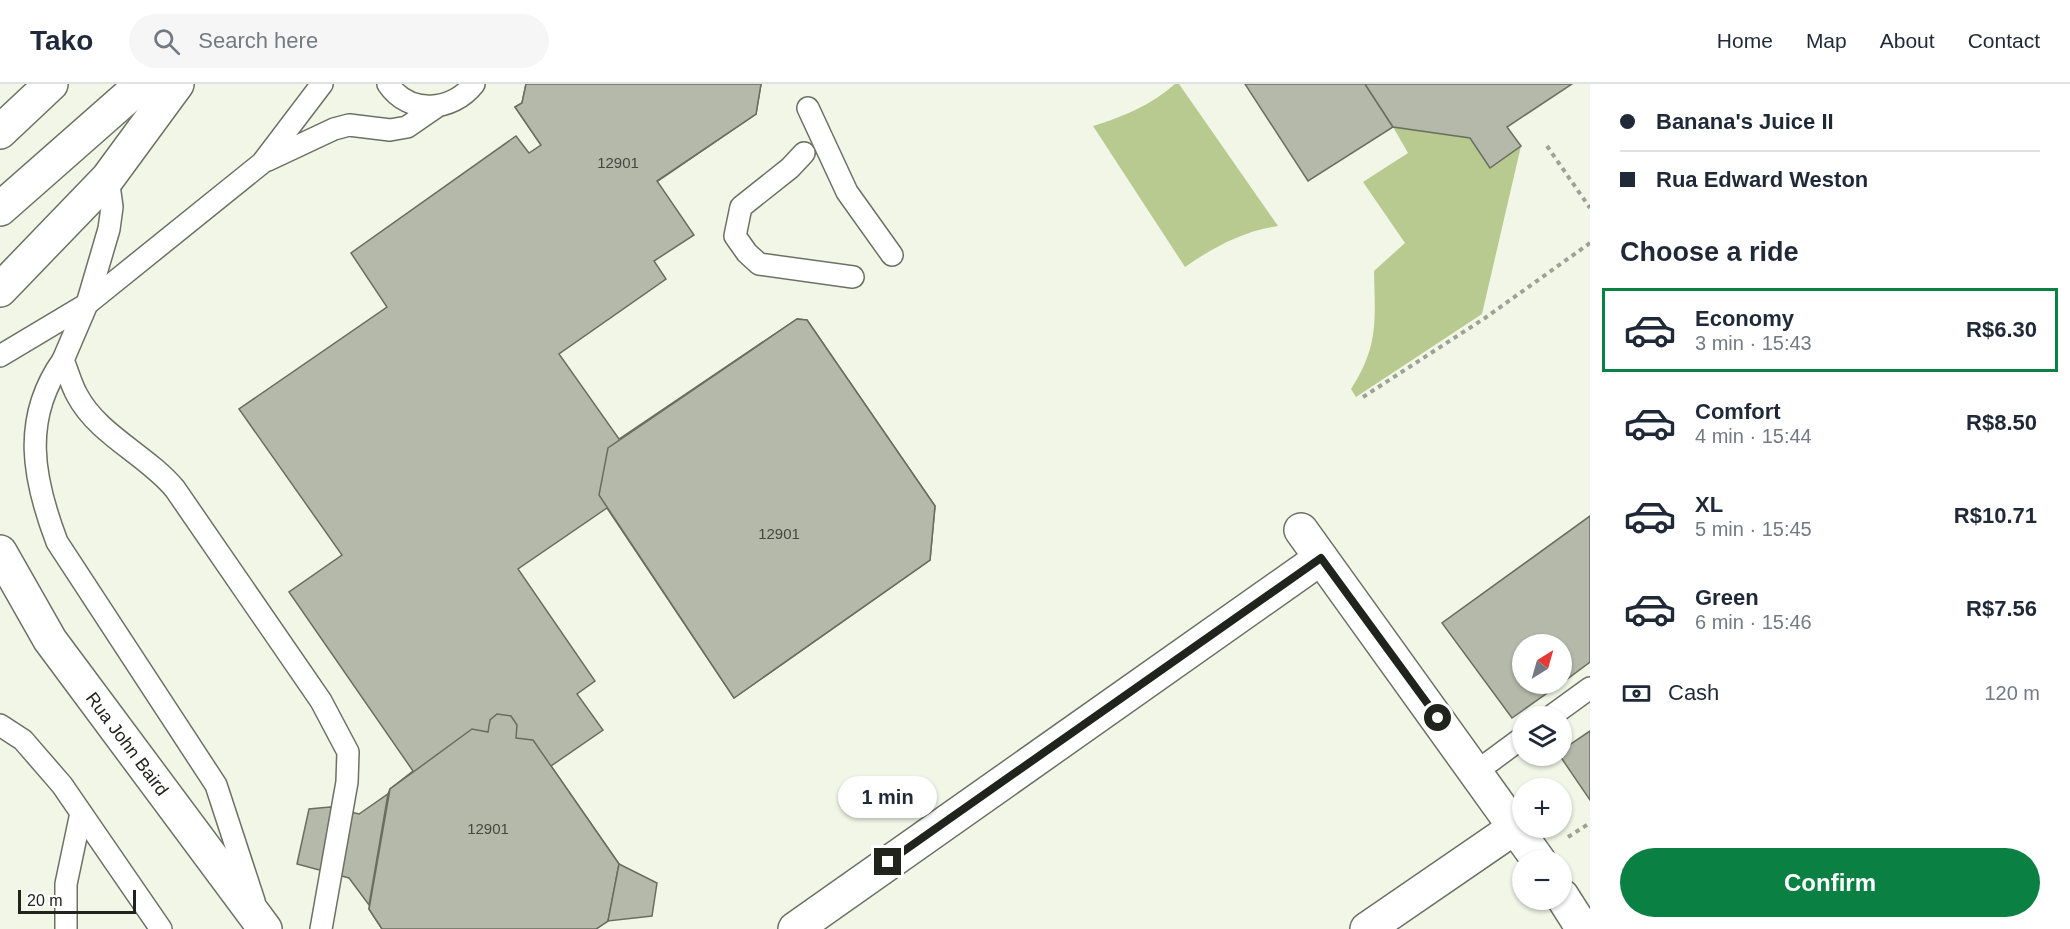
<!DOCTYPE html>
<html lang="en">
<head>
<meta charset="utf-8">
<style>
  :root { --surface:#fff; --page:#f6f6f7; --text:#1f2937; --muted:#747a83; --line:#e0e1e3; --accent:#0b8043 }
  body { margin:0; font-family:Helvetica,sans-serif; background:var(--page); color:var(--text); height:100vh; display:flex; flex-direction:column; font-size:22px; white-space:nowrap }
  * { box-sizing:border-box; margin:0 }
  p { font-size:20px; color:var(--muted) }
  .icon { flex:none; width:33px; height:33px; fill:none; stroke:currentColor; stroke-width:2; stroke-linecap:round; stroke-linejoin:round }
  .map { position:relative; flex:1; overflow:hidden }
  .side { display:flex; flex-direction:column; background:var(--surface); width:480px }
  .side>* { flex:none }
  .guide { display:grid; align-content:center; height:132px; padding:0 30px; background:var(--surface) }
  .needle { width:39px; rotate:37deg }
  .tools { position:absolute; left:1512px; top:550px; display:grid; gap:12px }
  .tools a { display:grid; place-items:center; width:60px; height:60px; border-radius:50%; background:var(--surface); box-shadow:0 2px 4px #0004; font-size:30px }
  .scale { position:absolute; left:18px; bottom:15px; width:118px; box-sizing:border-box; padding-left:6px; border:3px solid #21231d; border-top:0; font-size:16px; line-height:21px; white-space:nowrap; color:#21231d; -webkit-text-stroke:4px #fff; paint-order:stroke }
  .end { position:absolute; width:27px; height:27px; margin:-14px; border:8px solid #21231d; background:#fff; box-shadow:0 0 0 3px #fff }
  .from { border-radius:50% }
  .bubble { position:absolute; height:42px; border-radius:21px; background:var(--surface); box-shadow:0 2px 4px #0004; font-size:20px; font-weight:700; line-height:42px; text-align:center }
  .guide b { display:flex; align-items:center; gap:21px; height:57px; font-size:22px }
  .guide b+b { border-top:2px solid var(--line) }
  .guide i { width:15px; height:15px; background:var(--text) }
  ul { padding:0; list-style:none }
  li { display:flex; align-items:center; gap:18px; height:84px; margin:0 12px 9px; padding:0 18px; border:3px solid transparent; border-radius:0px }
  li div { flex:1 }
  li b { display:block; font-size:22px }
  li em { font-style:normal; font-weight:700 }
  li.on { border-color:var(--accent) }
  li>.icon { width:54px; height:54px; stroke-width:1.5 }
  h2 { padding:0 30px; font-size:27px; line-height:72px }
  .pay { display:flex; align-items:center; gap:15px; height:66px; padding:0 30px; font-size:22px }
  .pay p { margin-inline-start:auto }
  .action { display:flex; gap:12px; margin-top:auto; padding:12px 30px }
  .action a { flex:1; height:69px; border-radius:36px; background:var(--accent); color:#fff; font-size:24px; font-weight:700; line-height:69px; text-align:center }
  header { display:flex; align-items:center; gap:36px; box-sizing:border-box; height:84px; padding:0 30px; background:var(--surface); border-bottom:2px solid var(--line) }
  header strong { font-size:28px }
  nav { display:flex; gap:33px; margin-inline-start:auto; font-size:21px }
  .search { width:420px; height:54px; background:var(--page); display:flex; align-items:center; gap:15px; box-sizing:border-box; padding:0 21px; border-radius:33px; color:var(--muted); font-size:22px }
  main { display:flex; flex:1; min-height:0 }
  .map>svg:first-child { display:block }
  .green { fill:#b8ca90 }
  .building { fill:#b4b9aa; stroke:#696e60; stroke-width:1.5 }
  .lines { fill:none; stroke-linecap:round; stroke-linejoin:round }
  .lane-casing { stroke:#6c7163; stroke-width:24 }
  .street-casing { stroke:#6c7163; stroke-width:36 }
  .highway-casing { stroke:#6c7163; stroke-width:36 }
  .path { stroke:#9da196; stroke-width:4; stroke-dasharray:4.5 4.5; stroke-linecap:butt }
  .lane { stroke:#fff; stroke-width:21 }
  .street { stroke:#fff; stroke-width:33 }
  .highway { stroke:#fff; stroke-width:33 }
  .route { stroke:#21231d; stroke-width:8 }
  .labels { text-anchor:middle; stroke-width:4.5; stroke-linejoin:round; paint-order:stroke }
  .number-label { font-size:15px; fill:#464840 }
  .street-label { font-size:18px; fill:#21231d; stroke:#fff }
</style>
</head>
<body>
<header>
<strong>Tako</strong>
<div class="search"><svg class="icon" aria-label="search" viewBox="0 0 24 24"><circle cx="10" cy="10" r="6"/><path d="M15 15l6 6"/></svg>Search here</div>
<nav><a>Home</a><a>Map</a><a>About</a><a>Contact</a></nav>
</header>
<main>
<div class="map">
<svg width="1590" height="845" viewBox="0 0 1590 845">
  <rect width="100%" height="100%" fill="#f1f6e7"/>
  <g class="green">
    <path d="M1175 0H1179L1278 142C1243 147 1214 163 1185 183L1093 42C1123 33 1151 21 1175 0Z"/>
    <path d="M1393 43 1470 54 1490 83 1521 62 1482 230 1356 313 1351 305C1379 262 1375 236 1374 187L1405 159 1363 98 1408 69Z"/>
  </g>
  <g class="building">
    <path d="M526 0H761L756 30 595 140 515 23 522 19Z"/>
    <path d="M526 0H761L756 30 657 97 694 151 654 177 666 195 559 270 619 355 797 235 807 236 935 422 930 476 734 614 607 424 518 485 595 597 577 610 603 646 551 682 619 780 608 837 596 845H382L369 825 388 710 390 705 413 687 289 508 342 471 239 325 387 223 351 169 516 52 529 69 541 61 515 23 522 19Z"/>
    <path d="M1245 0H1365L1393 43 1308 97Z"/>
    <path d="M1365 0H1572L1507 43 1521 62 1490 84 1470 54 1393 43Z"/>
    <path d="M797 235 807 236 935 422 930 476 734 614 599 411 608 364Z"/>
    <path d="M1590 432V578L1562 599V561H1522V600H1560L1512 634 1442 539Z"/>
    <path d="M497 630 511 632 517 641 516 654 533 656 619 780 608 837 596 845H382L369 825 390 705 472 645 488 648 490 636Z"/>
    <path d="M1590 647V716L1560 672 1562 666Z"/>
    <path d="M388 710 369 821 349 794 297 780 309 725 330 723 359 730Z"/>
    <path d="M619 780 657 799 652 832 608 837Z"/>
  </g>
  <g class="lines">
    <g class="lane-casing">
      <g id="lane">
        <path d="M388 0C409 31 452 28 474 0"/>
        <path d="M808 24 847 108 892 171"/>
        <path d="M804 69 790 84 741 123 735 152 747 169 759 180 853 193"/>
        <path d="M268 76 334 45 349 41 390 46 407 43 436 23"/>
        <path d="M0 272 87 220 109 145 112 123 108 94"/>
        <path d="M63 276C21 335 33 395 57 458L216 701 254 817"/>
        <path d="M1550 633 1590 604"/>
        <path d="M0 641 23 656 62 701 161 845"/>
        <path d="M1476 688 1522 654"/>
        <path d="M66 845V800L81 729"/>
        <path d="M321 845 347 698 348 668 321 617 175 405C147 371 98 351 77 311 71 300 68 288 63 276L87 220 262 79 322 0"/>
      </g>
    </g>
    <g class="street-casing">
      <g id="street">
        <path d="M1301 446 1539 777"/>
        <path d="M0 468 50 556 265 845"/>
        <path d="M1562 812 1583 845"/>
        <path d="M795 845 1321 474"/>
        <path d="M1367 845 1517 742"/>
      </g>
    </g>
    <g class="highway-casing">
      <g id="highway">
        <path d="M0 48 51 0"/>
        <path d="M0 125 142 0"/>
        <path d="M0 206 108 94 177 0"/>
      </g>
    </g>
    <g class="path">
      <path d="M1547 62 1590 124"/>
      <path d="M1363 313 1485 234 1590 159"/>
      <path d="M1568 753 1590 739"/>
    </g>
    <use href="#lane" class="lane"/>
    <use href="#street" class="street"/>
    <use href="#highway" class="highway"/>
  </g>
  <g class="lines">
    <path class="route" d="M888 778 1321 474 1438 634"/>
  </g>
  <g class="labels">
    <g class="number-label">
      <text x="618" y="84">12901</text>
      <text x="779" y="455">12901</text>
      <text x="488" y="750">12901</text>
    </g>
    <g class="street-label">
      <text transform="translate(127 660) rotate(53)" y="6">Rua John Baird</text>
    </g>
  </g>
</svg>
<div class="tools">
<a><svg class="needle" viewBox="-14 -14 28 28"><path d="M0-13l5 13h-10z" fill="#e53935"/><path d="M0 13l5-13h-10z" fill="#747a83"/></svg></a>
<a><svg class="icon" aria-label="layers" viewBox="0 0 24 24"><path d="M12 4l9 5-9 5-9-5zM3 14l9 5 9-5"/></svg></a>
<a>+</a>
<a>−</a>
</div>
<div class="scale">20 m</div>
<i class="end from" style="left:1438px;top:634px"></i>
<i class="end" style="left:888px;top:778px"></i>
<div class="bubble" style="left:838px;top:692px;width:99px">1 min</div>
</div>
<section class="side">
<div class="guide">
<b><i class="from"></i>Banana's Juice II</b>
<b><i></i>Rua Edward Weston</b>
</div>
<h2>Choose a ride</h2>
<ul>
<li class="on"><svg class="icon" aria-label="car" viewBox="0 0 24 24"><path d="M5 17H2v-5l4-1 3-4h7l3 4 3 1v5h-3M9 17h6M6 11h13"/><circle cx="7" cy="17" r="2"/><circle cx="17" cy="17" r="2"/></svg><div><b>Economy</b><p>3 min · 15:43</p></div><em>R$6.30</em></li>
<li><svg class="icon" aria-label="car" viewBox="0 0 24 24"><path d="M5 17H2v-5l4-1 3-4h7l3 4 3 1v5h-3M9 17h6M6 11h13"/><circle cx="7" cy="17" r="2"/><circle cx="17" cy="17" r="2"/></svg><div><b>Comfort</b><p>4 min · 15:44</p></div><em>R$8.50</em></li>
<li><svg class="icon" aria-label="car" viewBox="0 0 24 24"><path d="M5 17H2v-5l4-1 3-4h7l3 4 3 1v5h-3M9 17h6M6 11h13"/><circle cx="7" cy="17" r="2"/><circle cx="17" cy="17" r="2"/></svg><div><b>XL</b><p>5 min · 15:45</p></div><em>R$10.71</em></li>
<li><svg class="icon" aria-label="car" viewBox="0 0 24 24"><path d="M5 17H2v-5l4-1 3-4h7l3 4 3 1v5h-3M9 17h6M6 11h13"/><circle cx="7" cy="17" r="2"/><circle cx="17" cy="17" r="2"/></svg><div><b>Green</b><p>6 min · 15:46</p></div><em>R$7.56</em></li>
</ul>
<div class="pay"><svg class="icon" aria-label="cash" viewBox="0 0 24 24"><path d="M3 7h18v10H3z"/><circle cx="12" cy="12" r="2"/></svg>Cash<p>120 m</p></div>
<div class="action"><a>Confirm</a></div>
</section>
</main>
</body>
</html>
